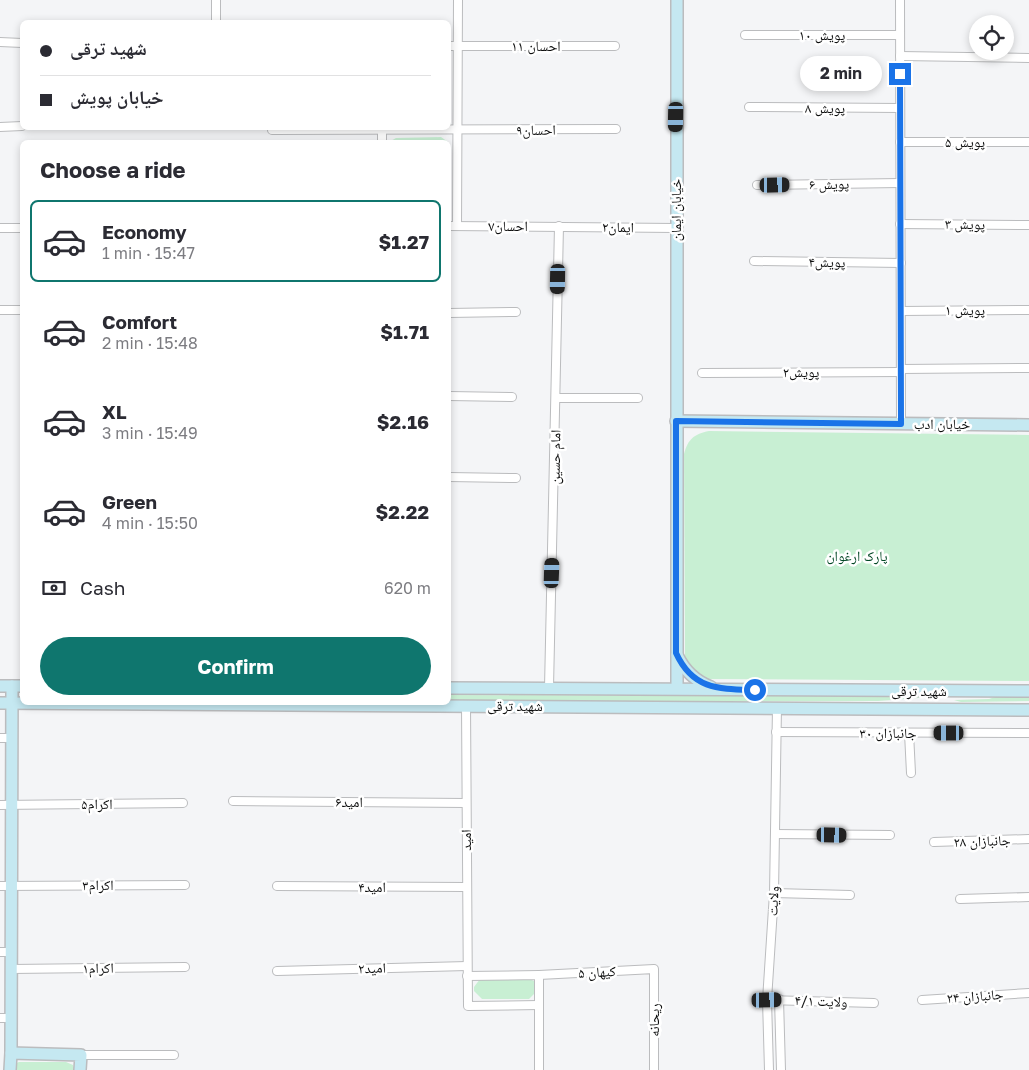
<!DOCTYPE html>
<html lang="en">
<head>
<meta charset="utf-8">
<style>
  :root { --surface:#fff; --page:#f2f2f3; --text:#2b2b33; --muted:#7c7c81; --line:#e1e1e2; --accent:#0f766e }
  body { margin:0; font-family:"Golos Text","Noto Naskh Arabic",sans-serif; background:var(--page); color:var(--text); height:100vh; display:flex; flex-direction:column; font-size:19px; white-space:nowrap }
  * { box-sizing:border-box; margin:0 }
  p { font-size:16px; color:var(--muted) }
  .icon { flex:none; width:28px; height:28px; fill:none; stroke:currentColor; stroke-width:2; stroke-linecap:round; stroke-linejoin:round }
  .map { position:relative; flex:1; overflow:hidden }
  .drawer { position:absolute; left:20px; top:140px; width:431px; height:565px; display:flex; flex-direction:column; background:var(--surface); border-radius:8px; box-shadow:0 2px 8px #0003 }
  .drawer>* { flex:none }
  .top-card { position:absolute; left:20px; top:20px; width:431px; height:110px; border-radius:8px; box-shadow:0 2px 8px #0003; display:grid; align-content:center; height:110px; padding:0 20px; background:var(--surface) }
  .buttons { position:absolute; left:969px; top:15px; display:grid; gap:10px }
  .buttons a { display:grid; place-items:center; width:45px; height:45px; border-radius:50%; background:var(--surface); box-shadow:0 2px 8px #0003; font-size:25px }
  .end { position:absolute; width:22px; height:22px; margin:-11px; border:6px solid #1a73e8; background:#fff; box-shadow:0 0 0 2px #fff }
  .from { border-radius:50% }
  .bubble { position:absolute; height:35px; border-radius:18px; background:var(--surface); box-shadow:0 2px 8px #0003; font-size:16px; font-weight:700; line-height:35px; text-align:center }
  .car { position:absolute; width:15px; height:30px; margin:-15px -8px; border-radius:6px; box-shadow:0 0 4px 1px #0007; background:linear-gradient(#222 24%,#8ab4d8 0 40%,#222 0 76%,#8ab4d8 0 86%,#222 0) }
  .top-card b { display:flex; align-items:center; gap:18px; height:48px; font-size:19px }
  .top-card b+b { border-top:1px solid var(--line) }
  .top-card i { width:12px; height:12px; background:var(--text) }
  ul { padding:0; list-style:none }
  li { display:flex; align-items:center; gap:15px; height:82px; margin:0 10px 8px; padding:0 10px; border:2px solid transparent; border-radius:8px }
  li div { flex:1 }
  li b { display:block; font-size:19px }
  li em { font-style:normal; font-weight:700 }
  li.active { border-color:var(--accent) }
  li>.icon { width:45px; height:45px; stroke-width:1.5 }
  h2 { padding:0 20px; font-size:22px; line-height:60px }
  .pay { display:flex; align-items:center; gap:12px; height:55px; padding:0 20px; font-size:19px }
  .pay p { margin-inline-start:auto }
  .cta { display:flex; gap:10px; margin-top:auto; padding:10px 20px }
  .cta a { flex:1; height:58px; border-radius:30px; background:var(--accent); color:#fff; font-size:20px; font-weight:700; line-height:58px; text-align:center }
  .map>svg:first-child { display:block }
  .green { fill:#c8efd3 }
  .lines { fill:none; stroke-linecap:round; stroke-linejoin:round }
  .street-casing { stroke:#bbbcbe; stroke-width:10 }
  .secondary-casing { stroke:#bbbcbe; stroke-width:14 }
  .street { stroke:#fff; stroke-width:8 }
  .secondary { stroke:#c5e8f1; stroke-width:11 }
  .route { stroke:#1a73e8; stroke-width:6 }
  .labels { text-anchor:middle; stroke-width:5; stroke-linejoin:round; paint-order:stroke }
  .street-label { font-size:14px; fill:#0c0d0d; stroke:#fff }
  .park-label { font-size:14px; fill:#004724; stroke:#fff }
</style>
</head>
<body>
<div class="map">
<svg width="1029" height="1070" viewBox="0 0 1029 1070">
  <rect width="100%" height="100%" fill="#f4f5f7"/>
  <g class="green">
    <path d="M441 137 448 142H389L396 138Z"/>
    <path d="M709 431 1029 435V681L703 679 694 674 685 659 684 454C688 439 694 434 709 431Z"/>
    <path d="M449 695 930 696 932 697 878 701 449 702Z"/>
    <path d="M998 696H1029V701L961 702 954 700 989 699Z"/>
    <path d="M480 979H529L534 981 537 991 529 999H482L474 991V987Z"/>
    <path d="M19 1062H66L73 1065 74 1070H13L14 1064Z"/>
  </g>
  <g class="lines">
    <g class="street-casing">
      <g id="street">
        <path d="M900 0 901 424"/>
        <path d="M216 22V0"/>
        <path d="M745 35H900"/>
        <path d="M0 42 22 43"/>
        <path d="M449 46H615"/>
        <path d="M900 56 1029 58"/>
        <path d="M749 107 900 108"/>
        <path d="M0 127 22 126"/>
        <path d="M272 130 616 129"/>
        <path d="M382 130V142"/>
        <path d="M900 142H1029"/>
        <path d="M757 185 900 183"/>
        <path d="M900 224 1029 225"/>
        <path d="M449 226 676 228"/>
        <path d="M457 226 458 0"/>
        <path d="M0 228H22"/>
        <path d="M754 261 901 263"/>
        <path d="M0 310H22"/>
        <path d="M901 311 1029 310"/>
        <path d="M449 313 516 312"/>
        <path d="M901 369 1029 368"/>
        <path d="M702 373 901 372"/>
        <path d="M449 396 512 397"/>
        <path d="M556 398H638"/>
        <path d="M449 477 516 478"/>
        <path d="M549 688 559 226"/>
        <path d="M466 705 468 1006 539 1005"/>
        <path d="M776 732 1029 733"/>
        <path d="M909 733 911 773"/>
        <path d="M0 738H12"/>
        <path d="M233 801 466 803"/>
        <path d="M0 805 183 803"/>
        <path d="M775 834 890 835"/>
        <path d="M934 842 1029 839"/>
        <path d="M0 886 185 885"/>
        <path d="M277 886 466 887"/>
        <path d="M774 893 850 895"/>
        <path d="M960 899 1029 897"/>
        <path d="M0 952H11"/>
        <path d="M11 969 185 967"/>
        <path d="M277 971 467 966"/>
        <path d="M539 975 654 969V1070"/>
        <path d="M467 976 539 975V1070"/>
        <path d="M779 999 781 1070"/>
        <path d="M767 1000 874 1003"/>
        <path d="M922 1000 1029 993"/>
        <path d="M0 1018H11"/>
        <path d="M81 1055H174"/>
        <path d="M769 1070 767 1000 774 893 777 707"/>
      </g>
    </g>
    <g class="secondary-casing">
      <g id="secondary">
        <path d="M677 0V688"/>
        <path d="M676 421 1029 425"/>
        <path d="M677 655C684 670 695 681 711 687"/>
        <path d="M0 686H22"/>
        <path d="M449 688 1029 691"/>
        <path d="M0 703 1029 710"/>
        <path d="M11 1053 12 686"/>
        <path d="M10 1070 11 1053 81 1055 80 1070"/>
      </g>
    </g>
    <use href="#street" class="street"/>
    <use href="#secondary" class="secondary"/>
  </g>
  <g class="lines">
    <path class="route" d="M755 690C719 689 693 690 676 653V421L901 424 900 74"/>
  </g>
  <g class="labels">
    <g class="street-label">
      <text x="822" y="40">پویش ۱۰</text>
      <text x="536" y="51">احسان ۱۱</text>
      <text x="825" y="113">پویش ۸</text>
      <text transform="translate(536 130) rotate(-1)" y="5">احسان۹</text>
      <text x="965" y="147">پویش ۵</text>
      <text transform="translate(829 184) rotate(-1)" y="5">پویش ۶</text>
      <text transform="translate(676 210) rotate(-90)" y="5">خیابان ایمان</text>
      <text transform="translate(965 224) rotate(1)" y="5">پویش ۳</text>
      <text x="508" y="231">احسان۷</text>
      <text transform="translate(618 227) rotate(1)" y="5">ایمان۲</text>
      <text transform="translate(827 262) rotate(1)" y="5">پویش۴</text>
      <text x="965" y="315">پویش ۱</text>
      <text x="801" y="377">پویش۲</text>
      <text x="942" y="429">خیابان ادب</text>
      <text transform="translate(555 457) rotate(-89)" y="5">امام حسین</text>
      <text x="919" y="696">شهید ترقی</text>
      <text x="515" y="711">شهید ترقی</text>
      <text x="888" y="738">جانبازان ۳۰</text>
      <text x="349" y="807">امید۶</text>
      <text x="97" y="809">اکرام۵</text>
      <text transform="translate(466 840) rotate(-90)" y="5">امید</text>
      <text transform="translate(982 841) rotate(-2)" y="5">جانبازان ۲۸</text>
      <text x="98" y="890">اکرام۳</text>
      <text x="372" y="892">امید۴</text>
      <text transform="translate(773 901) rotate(-87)" y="5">ولایت</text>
      <text transform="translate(98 968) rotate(-1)" y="5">اکرام۱</text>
      <text transform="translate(372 968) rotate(-2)" y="5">امید۲</text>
      <text transform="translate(597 972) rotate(-3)" y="5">کیهان ۵</text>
      <text transform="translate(975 996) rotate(-4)" y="5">جانبازان ۲۴</text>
      <text transform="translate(821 1001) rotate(2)" y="5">ولایت ۴/۱</text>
      <text transform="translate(654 1020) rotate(-90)" y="5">ریحانه</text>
    </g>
    <g class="park-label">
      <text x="857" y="561">پارک ارغوان</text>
    </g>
  </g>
</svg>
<div class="buttons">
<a><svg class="icon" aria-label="locate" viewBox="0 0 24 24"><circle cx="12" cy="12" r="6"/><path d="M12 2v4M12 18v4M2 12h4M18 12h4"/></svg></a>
</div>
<i class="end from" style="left:755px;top:690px"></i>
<i class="end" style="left:900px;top:74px"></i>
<div class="bubble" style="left:800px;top:56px;width:82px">2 min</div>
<i class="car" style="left:676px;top:117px;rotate:181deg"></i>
<i class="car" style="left:775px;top:185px;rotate:89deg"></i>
<i class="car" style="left:558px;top:279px;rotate:181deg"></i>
<i class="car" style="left:552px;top:573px;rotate:2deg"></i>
<i class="car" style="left:949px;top:733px;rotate:270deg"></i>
<i class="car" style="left:832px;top:835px;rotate:91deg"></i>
<i class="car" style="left:767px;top:1000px;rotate:89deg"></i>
<div class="top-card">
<b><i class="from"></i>شهید ترقی</b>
<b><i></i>خیابان پویش</b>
</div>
<section class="drawer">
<h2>Choose a ride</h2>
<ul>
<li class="active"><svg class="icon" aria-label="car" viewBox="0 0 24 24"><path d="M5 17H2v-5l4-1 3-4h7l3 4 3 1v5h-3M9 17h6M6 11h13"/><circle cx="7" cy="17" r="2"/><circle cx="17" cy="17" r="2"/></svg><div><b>Economy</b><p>1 min · 15:47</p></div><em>$1.27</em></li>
<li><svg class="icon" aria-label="car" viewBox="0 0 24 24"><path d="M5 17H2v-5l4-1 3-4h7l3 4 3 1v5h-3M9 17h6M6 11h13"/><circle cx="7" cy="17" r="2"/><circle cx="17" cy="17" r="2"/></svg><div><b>Comfort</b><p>2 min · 15:48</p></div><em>$1.71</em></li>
<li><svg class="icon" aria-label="car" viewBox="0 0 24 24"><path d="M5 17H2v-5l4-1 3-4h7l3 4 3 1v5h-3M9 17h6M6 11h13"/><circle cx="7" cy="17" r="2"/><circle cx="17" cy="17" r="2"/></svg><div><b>XL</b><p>3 min · 15:49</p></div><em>$2.16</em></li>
<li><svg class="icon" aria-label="car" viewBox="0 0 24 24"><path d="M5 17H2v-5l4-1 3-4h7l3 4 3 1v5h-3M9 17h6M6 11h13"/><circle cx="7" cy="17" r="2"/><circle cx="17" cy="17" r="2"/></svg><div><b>Green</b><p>4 min · 15:50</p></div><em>$2.22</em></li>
</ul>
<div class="pay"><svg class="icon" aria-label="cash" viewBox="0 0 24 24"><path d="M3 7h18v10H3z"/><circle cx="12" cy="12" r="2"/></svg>Cash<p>620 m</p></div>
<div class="cta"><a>Confirm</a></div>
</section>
</div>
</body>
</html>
